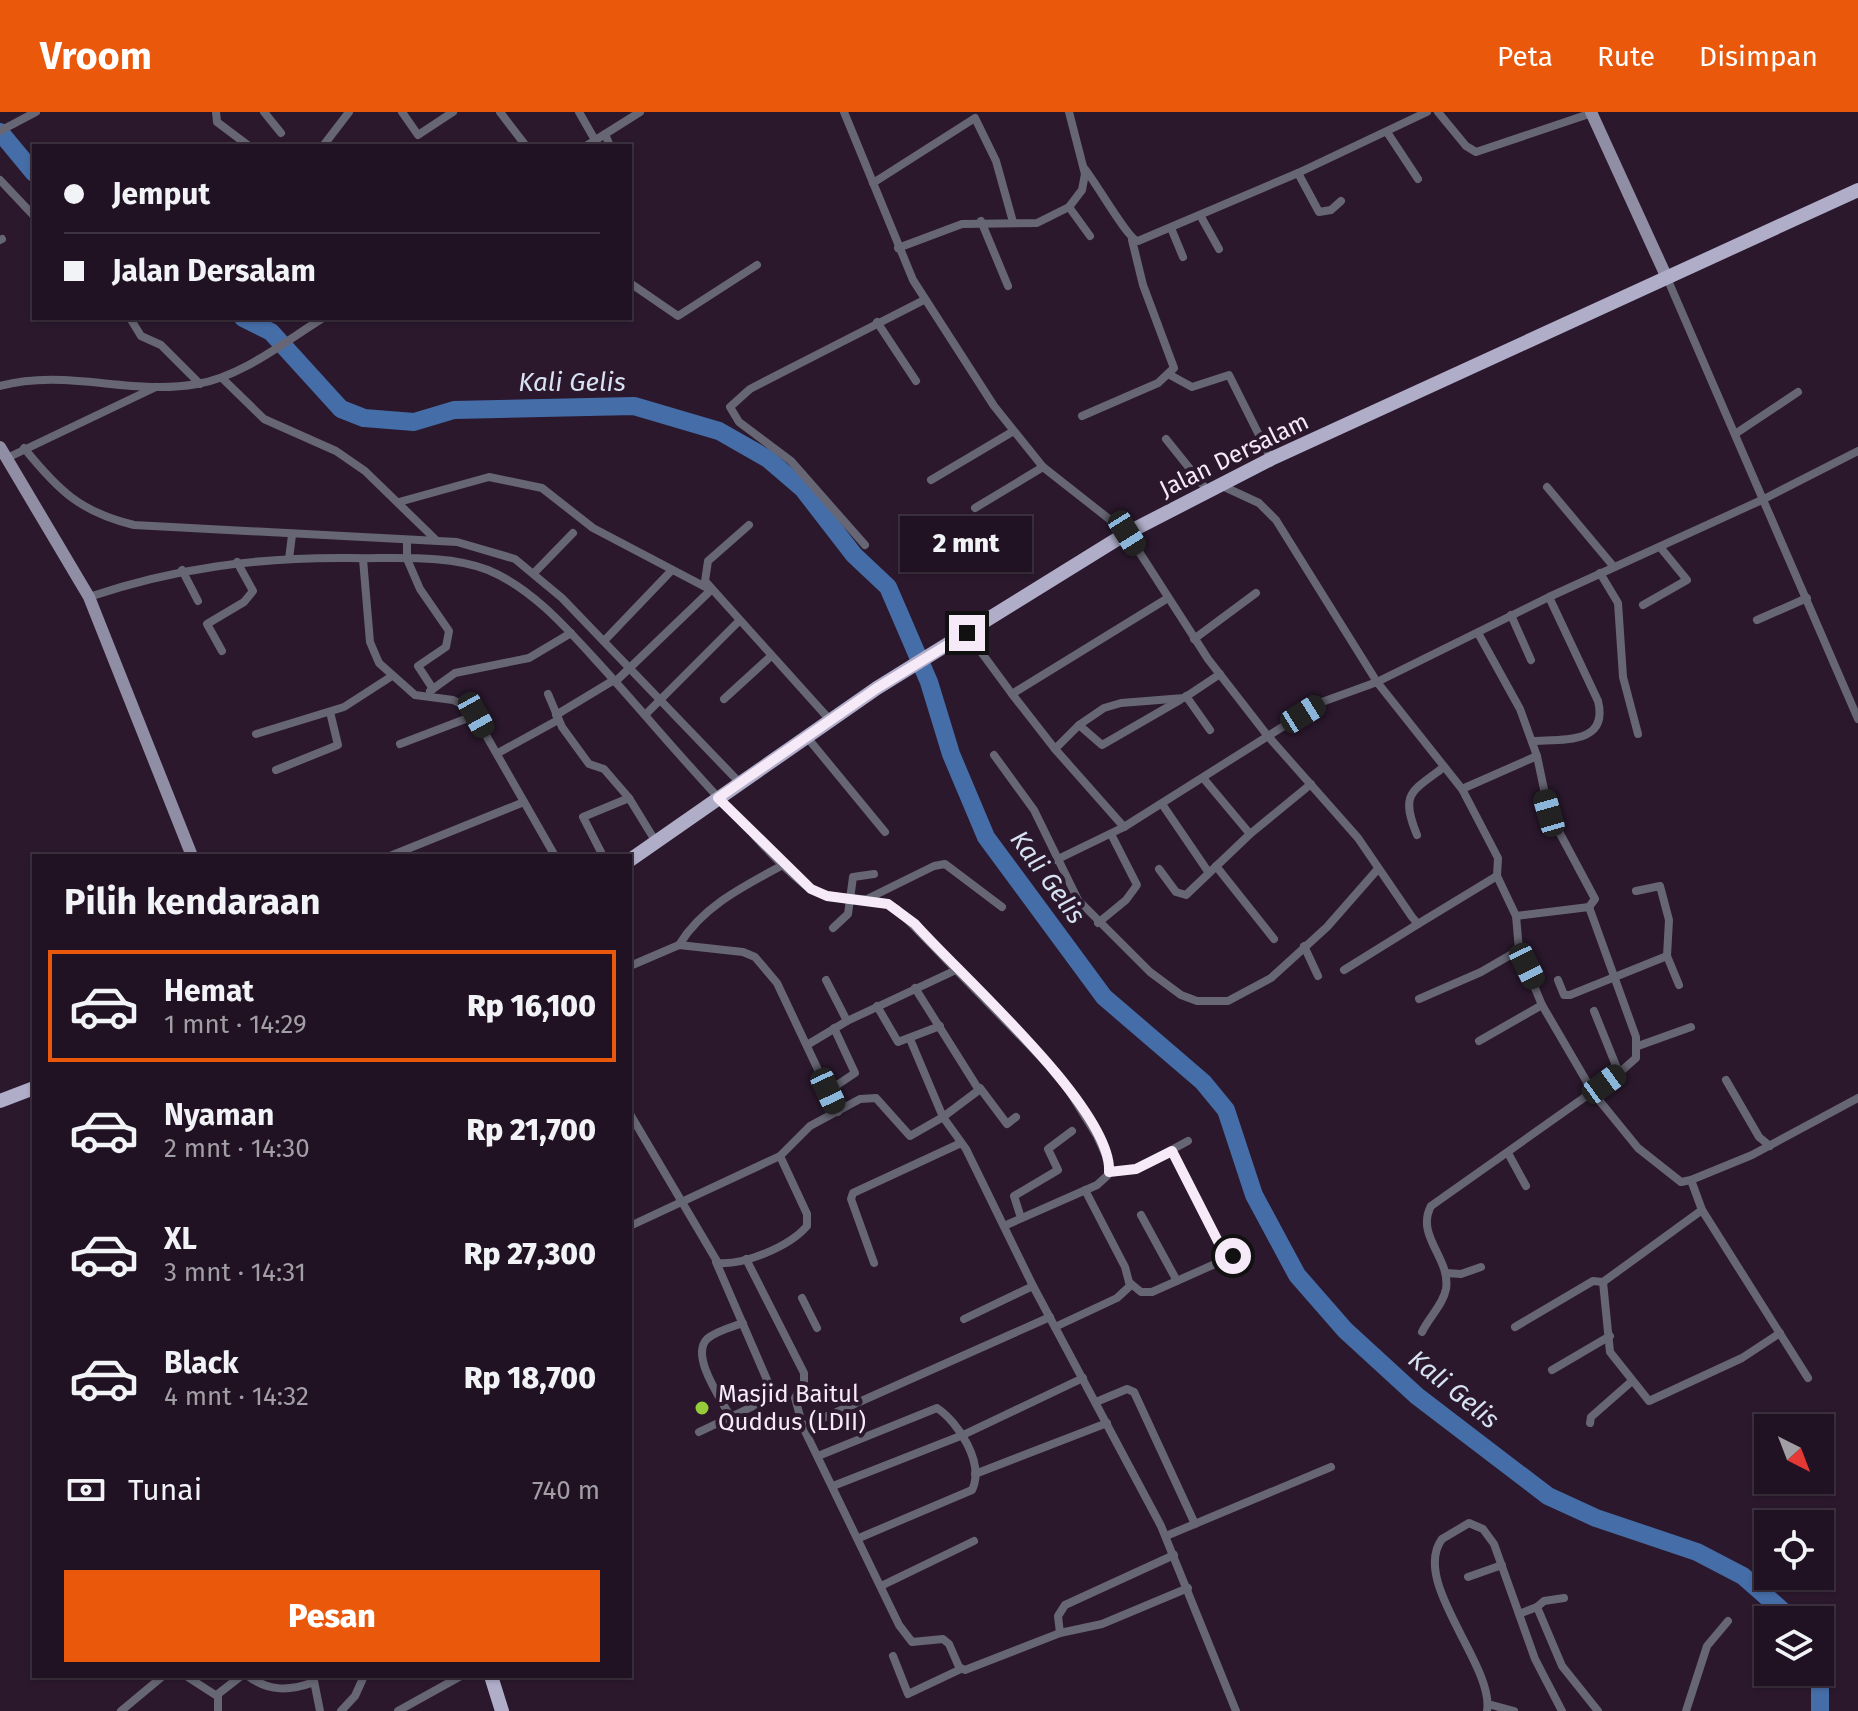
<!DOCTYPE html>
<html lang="id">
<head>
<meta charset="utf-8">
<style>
  :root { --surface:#201222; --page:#2d202f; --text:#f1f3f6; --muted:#a29ea5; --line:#3d3240; --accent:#ea580c }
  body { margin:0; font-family:"Fira Sans",sans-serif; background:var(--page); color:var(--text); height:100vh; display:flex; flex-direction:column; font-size:30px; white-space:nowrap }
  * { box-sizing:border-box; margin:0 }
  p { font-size:26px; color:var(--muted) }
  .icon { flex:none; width:44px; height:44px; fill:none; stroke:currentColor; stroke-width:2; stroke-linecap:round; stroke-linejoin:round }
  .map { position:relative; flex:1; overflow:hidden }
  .sheet { position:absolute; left:32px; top:742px; width:600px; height:824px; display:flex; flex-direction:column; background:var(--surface); border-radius:0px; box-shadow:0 2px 6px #0004,0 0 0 2px var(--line) }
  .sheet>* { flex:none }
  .top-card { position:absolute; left:32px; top:32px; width:600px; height:176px; border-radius:0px; box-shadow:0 2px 6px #0004,0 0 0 2px var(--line); display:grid; align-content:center; height:176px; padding:0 32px; background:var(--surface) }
  .needle { width:52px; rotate:138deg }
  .buttons { position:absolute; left:1754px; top:1302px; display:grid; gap:16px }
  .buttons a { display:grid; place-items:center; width:80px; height:80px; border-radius:0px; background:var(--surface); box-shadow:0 2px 6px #0004,0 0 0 2px var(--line); font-size:40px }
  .end { position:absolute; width:36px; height:36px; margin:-18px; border:10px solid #f7eaf8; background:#111; box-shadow:0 0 0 4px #111 }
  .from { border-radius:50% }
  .bubble { position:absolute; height:56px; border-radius:0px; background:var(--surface); box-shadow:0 2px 6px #0004,0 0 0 2px var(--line); font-size:26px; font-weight:800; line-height:56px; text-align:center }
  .car { position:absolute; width:24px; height:48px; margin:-24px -12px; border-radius:10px; box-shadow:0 0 6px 2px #0007; background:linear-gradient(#222 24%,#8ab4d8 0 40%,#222 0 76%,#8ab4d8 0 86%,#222 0) }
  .top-card b { display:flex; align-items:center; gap:28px; height:76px; font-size:30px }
  .top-card b+b { border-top:2px solid var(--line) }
  .top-card i { width:20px; height:20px; background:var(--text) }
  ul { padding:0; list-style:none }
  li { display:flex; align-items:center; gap:24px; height:112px; margin:0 16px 12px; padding:0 16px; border:4px solid transparent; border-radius:0px }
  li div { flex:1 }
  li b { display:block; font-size:30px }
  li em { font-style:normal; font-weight:800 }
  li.current { border-color:var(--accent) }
  li>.icon { width:72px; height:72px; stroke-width:1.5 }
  h2 { padding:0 32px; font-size:36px; line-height:96px }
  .pay { display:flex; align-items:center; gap:20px; height:88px; padding:0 32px; font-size:30px }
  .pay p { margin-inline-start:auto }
  .cta { display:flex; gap:16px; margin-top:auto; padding:16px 32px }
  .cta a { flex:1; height:92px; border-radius:0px; background:var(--accent); color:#fff; font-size:32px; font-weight:800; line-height:92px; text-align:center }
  header { display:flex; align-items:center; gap:48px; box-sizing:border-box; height:112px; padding:0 40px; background:var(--accent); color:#fff }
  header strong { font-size:38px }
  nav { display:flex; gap:44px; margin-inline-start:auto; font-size:28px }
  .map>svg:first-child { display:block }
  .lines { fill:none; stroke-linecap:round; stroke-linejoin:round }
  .river { stroke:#456da7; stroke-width:18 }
  .street { stroke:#676674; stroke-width:8 }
  .secondary { stroke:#908ea4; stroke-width:12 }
  .primary { stroke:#b0adc9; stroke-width:14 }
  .route { stroke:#f7eaf8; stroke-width:10 }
  .poi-dot { fill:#96cc39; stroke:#2b182d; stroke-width:3 }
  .labels { text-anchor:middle; stroke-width:8; stroke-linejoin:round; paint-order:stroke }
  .street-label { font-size:24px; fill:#f7eaf8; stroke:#2b182d }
  .poi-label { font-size:24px; fill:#f7eaf8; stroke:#2b182d; text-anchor:start }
  .water-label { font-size:26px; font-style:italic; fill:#d7e2f3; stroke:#2b182d }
</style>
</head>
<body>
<header>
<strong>Vroom</strong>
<nav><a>Peta</a><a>Rute</a><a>Disimpan</a></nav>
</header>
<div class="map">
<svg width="1858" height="1599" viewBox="0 0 1858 1599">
  <rect width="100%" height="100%" fill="#2b182d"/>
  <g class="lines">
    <g class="river">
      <path d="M0 20 34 61"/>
      <path d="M243 206 271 220 341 297 364 306 414 310 454 298 634 294 719 319 768 347 803 377 854 443 888 475 929 570 951 642 986 725 1104 885 1203 970 1226 998 1254 1083 1297 1163 1345 1218 1417 1284 1548 1384 1596 1406 1697 1440 1743 1464 1793 1508"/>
      <path d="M1820 1599V1540"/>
    </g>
    <g class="street">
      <path d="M216 0 217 10 249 34"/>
      <path d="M264 0 281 21"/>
      <path d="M402 0 418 23 453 0"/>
      <path d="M500 0 526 34"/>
      <path d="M579 0 595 28"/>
      <path d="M844 0 913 168 994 294 1043 355 1127 421 1208 547 1267 623 1358 726 1412 805 1418 812 1497 764"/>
      <path d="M1438 0 1466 34 1476 40 1592 1"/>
      <path d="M0 19 36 0"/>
      <path d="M1387 20 1418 67"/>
      <path d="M605 22 610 34"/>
      <path d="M323 34 349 0"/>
      <path d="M586 34 640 0"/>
      <path d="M1084 56C1096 70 1128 128 1138 129L1298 61 1427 0"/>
      <path d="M1298 61 1319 100 1331 98 1341 89"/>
      <path d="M0 68 34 104"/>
      <path d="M873 71 975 6 996 49 1013 110"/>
      <path d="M1069 95 1090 124"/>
      <path d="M1200 103 1219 137"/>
      <path d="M981 109 1008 174"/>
      <path d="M1171 116 1183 145"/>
      <path d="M0 128 2 127"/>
      <path d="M898 136 962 112 1037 111 1069 95 1082 78 1085 62 1069 0"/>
      <path d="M1667 166 1858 607"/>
      <path d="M630 171 678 204 757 153"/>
      <path d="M130 206 141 224 161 233 200 272"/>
      <path d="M877 210 916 269"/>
      <path d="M1170 263 1192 275 1229 263 1271 347"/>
      <path d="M222 266 264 307 336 339 365 359 436 428"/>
      <path d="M0 274C66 256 131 284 197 272 243 264 284 230 323 206"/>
      <path d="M1082 304 1158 271 1174 256 1143 173 1132 128"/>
      <path d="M1735 322 1798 280"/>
      <path d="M1166 327 1207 378"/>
      <path d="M24 336C58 378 80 400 134 413L457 430 515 447 562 486 739 670"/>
      <path d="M7 346 156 275"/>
      <path d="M931 368 1012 320"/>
      <path d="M1218 372 1259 391 1276 408 1377 570 1462 677 1498 746 1497 764 1516 804 1519 838 1542 893 1594 982 1638 1036 1681 1070 1691 1068 1752 1043 1858 986"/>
      <path d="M1547 375 1614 455"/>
      <path d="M399 390 489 365 542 376 593 416 711 478 615 570"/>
      <path d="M975 396 1043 355"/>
      <path d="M749 413 708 449 705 469 830 608"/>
      <path d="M407 428V447L420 477 449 519 446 535 418 554 433 577"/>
      <path d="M865 433 791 349 739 310 730 295 750 277 924 188"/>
      <path d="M289 447 292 423"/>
      <path d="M363 447 370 530 379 551 415 583 453 588 471 597 555 744"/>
      <path d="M182 458 198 489"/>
      <path d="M534 461 573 421"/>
      <path d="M1600 461 1618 491 1623 565 1638 622"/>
      <path d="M89 485C175 456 259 445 350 446 394 447 447 442 488 458 534 477 570 520 603 556 653 611 700 669 753 722 769 740 786 758 805 773 832 793 870 780 897 797L1061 966 1097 1024 1108 1048V1063L1097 1073 1004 1114"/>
      <path d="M1643 493 1687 468 1660 435"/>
      <path d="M1511 503 1531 548"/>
      <path d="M1757 508 1807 486"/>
      <path d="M967 521 1012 582 1168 486"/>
      <path d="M1478 521 1520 597 1537 644 1549 701 1595 787 1589 795 1516 804"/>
      <path d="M1194 527 1256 481"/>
      <path d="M604 529 672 458"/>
      <path d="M222 539 207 512 244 490 253 479 237 450"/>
      <path d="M430 579 455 561 529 546 571 521"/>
      <path d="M548 582 562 615 589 652 604 657 629 686"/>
      <path d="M1012 582 1055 637 1079 613 1104 596 1121 591 1184 586 1220 562"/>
      <path d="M1186 584 1210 618"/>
      <path d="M724 587 770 545"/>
      <path d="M556 603 614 568"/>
      <path d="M645 603 739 509"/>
      <path d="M1079 613 1102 633 1180 588"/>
      <path d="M256 622 344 595 392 564"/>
      <path d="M806 624 885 720"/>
      <path d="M1532 629C1562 627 1609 633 1598 589L1549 485"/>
      <path d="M400 632 476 603"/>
      <path d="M1055 637 1124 715"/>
      <path d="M498 641 558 608"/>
      <path d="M994 643 1034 698 1078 788 1150 860 1181 883 1197 889H1228L1271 866 1327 815 1377 758"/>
      <path d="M276 658 338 633 330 600"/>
      <path d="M1204 667 1250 722"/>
      <path d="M1462 677 1537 644"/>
      <path d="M1162 692 1209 761"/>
      <path d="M1417 723C1400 681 1411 680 1444 655"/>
      <path d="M390 744 524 690"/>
      <path d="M603 744 583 705 629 686 656 730"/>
      <path d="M1056 748 1124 715 1322 590 1377 570 1549 485 1764 387 1858 339"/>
      <path d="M1216 754 1274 827"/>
      <path d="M1159 757 1176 780 1186 783 1250 722 1311 672"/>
      <path d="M1636 779 1660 774 1669 808 1667 844 1679 873"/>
      <path d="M865 788 934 754 945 752 1002 795"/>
      <path d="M1098 811 1126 788 1137 773 1111 722"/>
      <path d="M833 816 848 802 853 765 874 762"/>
      <path d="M679 833C703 794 744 774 783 753"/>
      <path d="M1304 834 1318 864"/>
      <path d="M630 854 679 833 743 840 755 845 777 871 838 1000"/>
      <path d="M1344 858 1418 812"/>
      <path d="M826 868 847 909"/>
      <path d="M1558 868 1564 883H1570L1667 844"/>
      <path d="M1419 887 1481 860 1519 838"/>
      <path d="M877 894 898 930 940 914"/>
      <path d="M1594 899 1619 961"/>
      <path d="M910 927 943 1005 979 978 915 876"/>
      <path d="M1479 929 1542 893"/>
      <path d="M807 933 847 909 956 858"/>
      <path d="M1638 934 1691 915"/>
      <path d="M1726 968 1759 1025 1770 1034"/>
      <path d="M980 976 1007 1012 1016 1005"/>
      <path d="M828 979 855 961 834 916"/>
      <path d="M630 1002 718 1151C744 1153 789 1135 807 1114V1102L780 1044"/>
      <path d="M1172 1039 1227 1147"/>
      <path d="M1508 1041 1526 1074"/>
      <path d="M1109 1060 1136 1057 1188 1029"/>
      <path d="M1691 1068 1702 1098 1808 1266"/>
      <path d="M1141 1103 1177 1169"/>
      <path d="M1021 1106 1014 1084 1058 1058 1048 1037 1072 1019"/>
      <path d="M630 1114 780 1044 810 1014 860 987 876 986 910 1024 943 1005 966 1037 1033 1174 1161 1414 1236 1599"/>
      <path d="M746 1147 804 1261V1270L795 1286 803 1315 899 1513 912 1530 943 1527 949 1532 959 1555 965 1558 1060 1521 1102 1512 1188 1476"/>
      <path d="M874 1151 851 1087 853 1081 961 1031"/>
      <path d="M1446 1161 1461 1162 1481 1155"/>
      <path d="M1603 1170 1702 1098"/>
      <path d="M1130 1171 1141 1180H1152L1233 1144"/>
      <path d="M802 1186 817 1216"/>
      <path d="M964 1207 1033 1174"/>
      <path d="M1055 1215 1117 1186 1130 1174 1125 1155 1085 1078"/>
      <path d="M1515 1215 1593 1169 1603 1170 1610 1240 1649 1289 1742 1246 1780 1221"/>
      <path d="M1422 1220C1429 1205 1443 1193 1446 1177 1451 1146 1415 1124 1431 1094L1619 961 1636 946V925L1589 795"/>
      <path d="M1552 1258 1610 1224"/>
      <path d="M1096 1290 1127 1277 1134 1280 1195 1412"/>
      <path d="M730 1304C721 1287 690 1244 707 1227 716 1219 732 1215 743 1211"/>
      <path d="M1590 1311 1591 1305 1632 1269"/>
      <path d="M803 1315 1050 1205"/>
      <path d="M699 1320 762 1290 771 1277 716 1150"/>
      <path d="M818 1344 937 1296C958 1310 985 1351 972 1378L859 1426"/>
      <path d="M975 1362 1107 1311"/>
      <path d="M833 1374 963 1323 1083 1266"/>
      <path d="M1166 1424 1331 1355"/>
      <path d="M1468 1465 1502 1453"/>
      <path d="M881 1474 974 1429"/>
      <path d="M1537 1495 1544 1489 1564 1486"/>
      <path d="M1519 1502 1537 1495 1562 1554 1598 1599"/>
      <path d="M1060 1521 1058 1504 1065 1493 1174 1443"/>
      <path d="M893 1544 908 1582 961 1557"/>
      <path d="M186 1564 217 1584"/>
      <path d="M248 1564C269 1580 290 1579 314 1570"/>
      <path d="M313 1564 320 1599"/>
      <path d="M1488 1592 1514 1599"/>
      <path d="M121 1599 163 1564"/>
      <path d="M218 1599V1582L241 1564"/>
      <path d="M341 1599 355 1584 364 1564"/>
      <path d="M398 1599 461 1564"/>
      <path d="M1487 1599C1495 1554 1410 1470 1442 1427L1469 1411 1483 1417 1494 1432 1535 1547 1562 1599"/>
      <path d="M1686 1599 1707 1534 1728 1509"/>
    </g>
    <g class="secondary">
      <path d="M1591 0 1667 166"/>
      <path d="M0 335 89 485 192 744"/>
    </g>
    <g class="primary">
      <path d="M630 748 877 576 1127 421 1271 347 1858 78"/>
      <path d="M0 989 34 976"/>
      <path d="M491 1564 502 1599"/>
    </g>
  </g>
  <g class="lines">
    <path class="route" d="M967 521 877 576 718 686 811 777 827 784 888 792 915 812C958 861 1113 997 1109 1060L1136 1057 1172 1039 1227 1147 1233 1144"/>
  </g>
  <circle class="poi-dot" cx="702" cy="1296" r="8"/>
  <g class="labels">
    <g class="street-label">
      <text transform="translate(1234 343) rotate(-26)" y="8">Jalan Dersalam</text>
    </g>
    <g class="poi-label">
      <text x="718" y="1290">Masjid Baitul<tspan x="718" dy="28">Quddus (LDII)</tspan></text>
    </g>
    <g class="water-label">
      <text x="572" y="279">Kali Gelis</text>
      <text transform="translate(1048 765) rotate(54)" y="9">Kali Gelis</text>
      <text transform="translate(1454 1277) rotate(39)" y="9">Kali Gelis</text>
    </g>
  </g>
</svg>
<div class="buttons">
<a><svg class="needle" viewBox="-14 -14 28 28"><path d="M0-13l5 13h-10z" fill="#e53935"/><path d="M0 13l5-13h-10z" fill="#a29ea5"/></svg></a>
<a><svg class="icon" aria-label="locate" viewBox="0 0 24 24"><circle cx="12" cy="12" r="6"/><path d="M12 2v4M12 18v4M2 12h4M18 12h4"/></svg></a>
<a><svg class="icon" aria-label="layers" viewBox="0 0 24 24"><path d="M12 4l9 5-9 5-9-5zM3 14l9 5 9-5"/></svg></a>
</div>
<i class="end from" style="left:1233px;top:1144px"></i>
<i class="end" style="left:967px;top:521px"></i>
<div class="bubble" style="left:900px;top:404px;width:132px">2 mnt</div>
<i class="car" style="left:1127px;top:421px;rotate:148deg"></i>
<i class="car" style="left:1303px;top:602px;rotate:58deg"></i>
<i class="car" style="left:476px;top:603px;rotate:151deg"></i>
<i class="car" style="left:1549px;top:701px;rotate:344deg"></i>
<i class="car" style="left:1527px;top:854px;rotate:154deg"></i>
<i class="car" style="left:1604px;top:972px;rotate:54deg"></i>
<i class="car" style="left:828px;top:979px;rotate:155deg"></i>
<div class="top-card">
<b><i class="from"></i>Jemput</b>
<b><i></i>Jalan Dersalam</b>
</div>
<section class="sheet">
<h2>Pilih kendaraan</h2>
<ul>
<li class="current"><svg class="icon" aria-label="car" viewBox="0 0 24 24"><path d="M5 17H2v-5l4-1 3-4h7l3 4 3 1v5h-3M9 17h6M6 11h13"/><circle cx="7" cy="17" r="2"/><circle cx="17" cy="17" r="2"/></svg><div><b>Hemat</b><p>1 mnt · 14:29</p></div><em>Rp 16,100</em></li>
<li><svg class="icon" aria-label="car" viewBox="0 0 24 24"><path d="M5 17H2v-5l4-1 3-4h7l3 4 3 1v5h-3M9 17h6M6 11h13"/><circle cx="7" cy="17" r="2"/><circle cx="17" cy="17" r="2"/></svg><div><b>Nyaman</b><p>2 mnt · 14:30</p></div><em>Rp 21,700</em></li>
<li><svg class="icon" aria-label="car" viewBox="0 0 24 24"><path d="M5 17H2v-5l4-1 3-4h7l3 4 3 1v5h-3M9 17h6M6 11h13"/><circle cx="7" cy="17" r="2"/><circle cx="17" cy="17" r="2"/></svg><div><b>XL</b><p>3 mnt · 14:31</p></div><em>Rp 27,300</em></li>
<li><svg class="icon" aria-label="car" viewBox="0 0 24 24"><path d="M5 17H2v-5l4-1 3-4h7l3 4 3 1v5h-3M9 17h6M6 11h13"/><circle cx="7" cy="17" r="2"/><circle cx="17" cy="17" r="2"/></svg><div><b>Black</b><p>4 mnt · 14:32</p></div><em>Rp 18,700</em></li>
</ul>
<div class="pay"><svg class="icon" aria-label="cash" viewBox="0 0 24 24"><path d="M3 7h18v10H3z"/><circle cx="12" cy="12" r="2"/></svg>Tunai<p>740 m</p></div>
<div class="cta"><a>Pesan</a></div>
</section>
</div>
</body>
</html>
